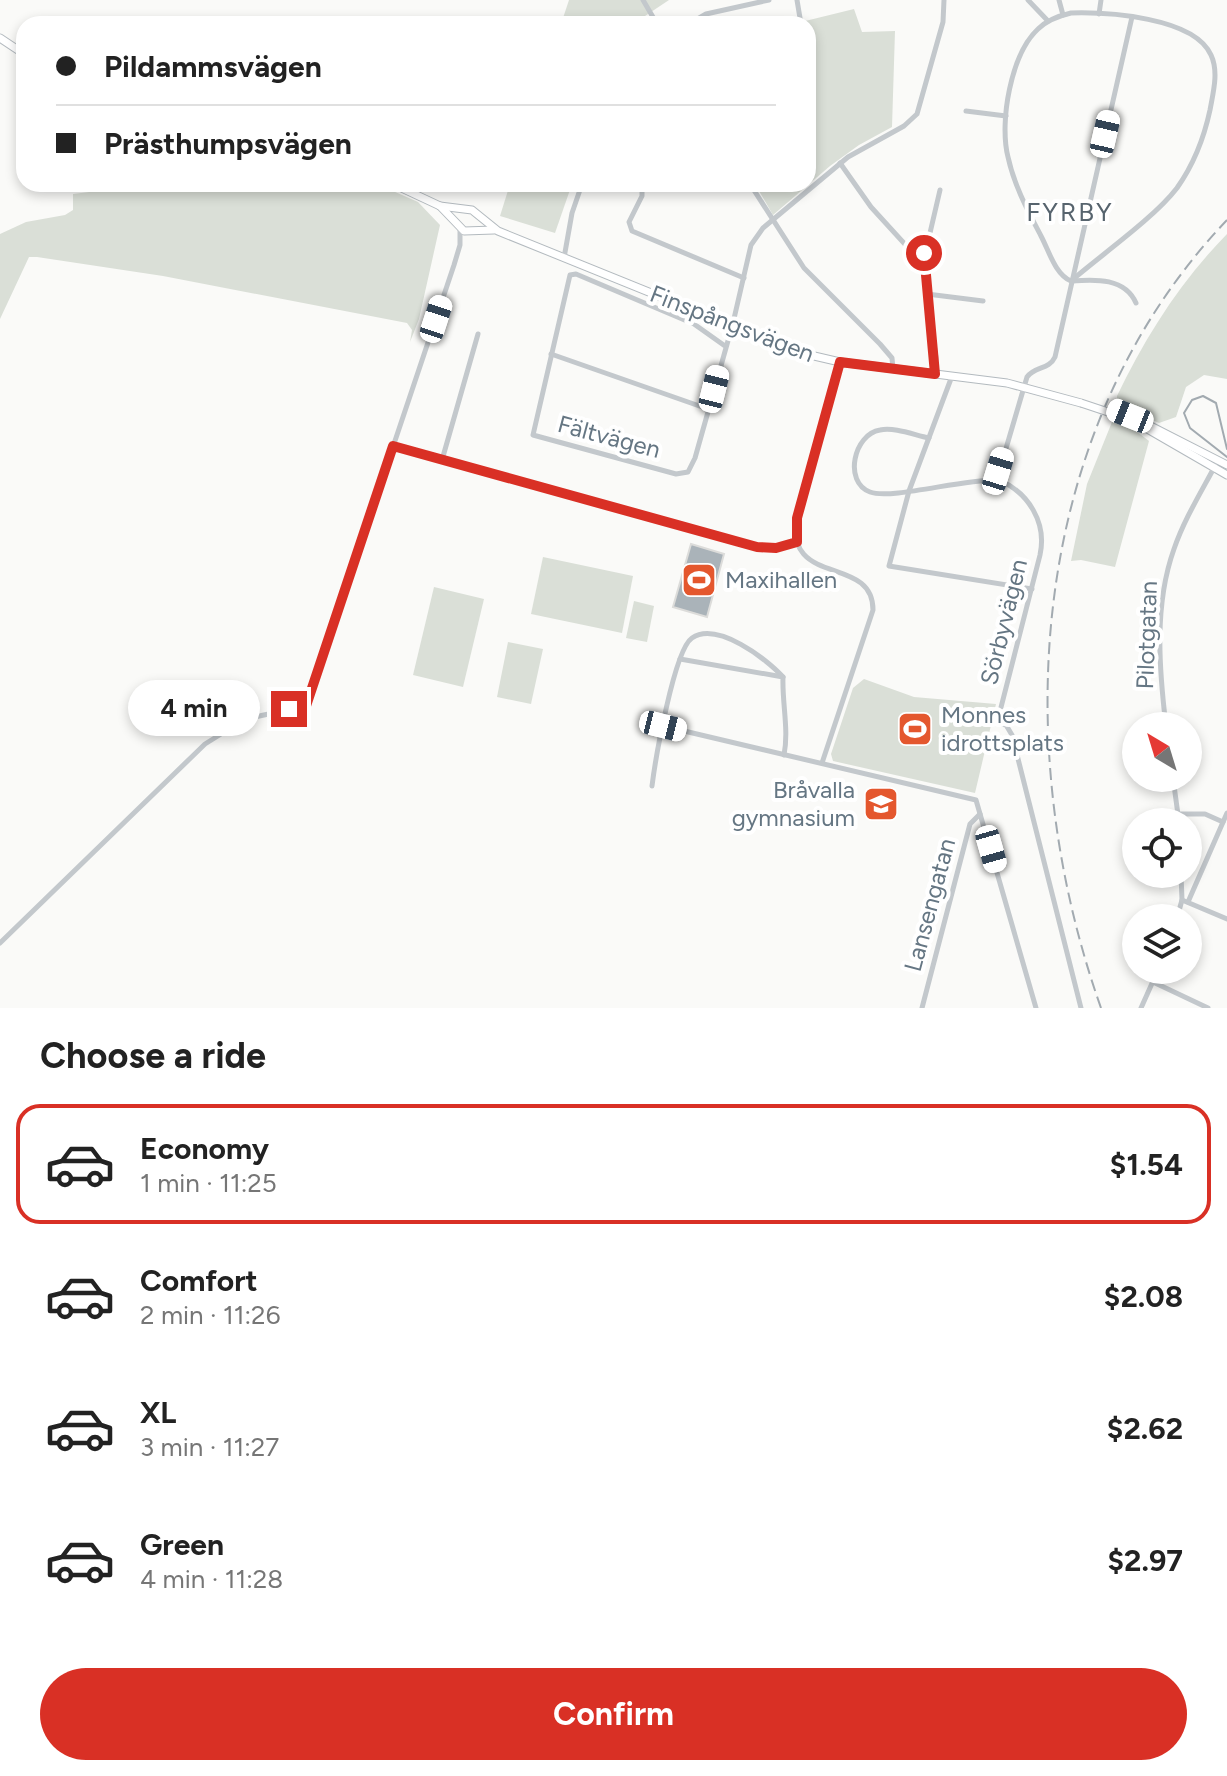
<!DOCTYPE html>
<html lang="en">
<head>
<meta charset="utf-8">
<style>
  :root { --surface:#fff; --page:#f6f6f6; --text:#222; --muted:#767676; --line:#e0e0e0; --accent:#d93025 }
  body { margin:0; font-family:Figtree,sans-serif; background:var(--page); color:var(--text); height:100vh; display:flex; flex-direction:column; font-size:30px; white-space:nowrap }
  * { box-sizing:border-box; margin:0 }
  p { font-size:26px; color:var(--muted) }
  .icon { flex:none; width:44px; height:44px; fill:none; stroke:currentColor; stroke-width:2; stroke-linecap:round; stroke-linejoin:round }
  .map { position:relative; height:1008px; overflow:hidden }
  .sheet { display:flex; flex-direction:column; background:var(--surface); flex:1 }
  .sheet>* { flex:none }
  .top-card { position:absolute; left:16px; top:16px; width:800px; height:176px; border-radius:24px; box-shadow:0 4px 12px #0003; display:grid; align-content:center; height:176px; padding:0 40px; background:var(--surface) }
  .needle { width:52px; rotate:322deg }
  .buttons { position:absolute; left:1122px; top:712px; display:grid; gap:16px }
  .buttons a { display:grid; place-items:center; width:80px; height:80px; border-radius:50%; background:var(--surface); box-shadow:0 4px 12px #0003; font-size:40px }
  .end { position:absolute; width:36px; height:36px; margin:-18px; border:10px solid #d93025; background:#fff; box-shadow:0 0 0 4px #fff }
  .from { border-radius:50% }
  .bubble { position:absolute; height:56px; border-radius:28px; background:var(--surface); box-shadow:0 4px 12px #0003; font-size:26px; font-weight:700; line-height:56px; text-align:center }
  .car { position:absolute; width:24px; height:48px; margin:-24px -12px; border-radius:10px; box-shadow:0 0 6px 2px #0007; background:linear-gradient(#fff 24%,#345 0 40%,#fff 0 76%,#345 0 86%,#fff 0) }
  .top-card b { display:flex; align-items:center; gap:28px; height:76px; font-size:30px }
  .top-card b+b { border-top:2px solid var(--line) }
  .top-card i { width:20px; height:20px; background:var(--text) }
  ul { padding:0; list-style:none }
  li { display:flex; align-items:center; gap:24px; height:120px; margin:0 16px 12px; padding:0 24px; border:4px solid transparent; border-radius:24px }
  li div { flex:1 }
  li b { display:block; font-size:30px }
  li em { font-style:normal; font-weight:700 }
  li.selected { border-color:var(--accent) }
  li>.icon { width:72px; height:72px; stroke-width:1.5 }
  h2 { padding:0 40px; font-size:36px; line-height:96px }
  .primary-button { display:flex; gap:16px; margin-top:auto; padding:16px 40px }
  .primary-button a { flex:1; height:92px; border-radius:48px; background:var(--accent); color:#fff; font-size:32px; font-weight:700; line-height:92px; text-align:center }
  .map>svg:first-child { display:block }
  .green { fill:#dadfd7 }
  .building { fill:#aab3b9; stroke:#dcdcda; stroke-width:2 }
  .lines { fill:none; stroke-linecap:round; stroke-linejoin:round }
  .secondary-casing { stroke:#b3babf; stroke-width:9 }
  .street { stroke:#c3c8cc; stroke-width:5 }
  .secondary { stroke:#fff; stroke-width:7 }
  .tram { stroke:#a2aab0; stroke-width:2 }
  .rail { stroke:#a2aab0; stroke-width:2; stroke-dasharray:12 6; stroke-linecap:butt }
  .secondary-bridge-casing { stroke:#b3babf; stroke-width:9; stroke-linecap:butt }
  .secondary-bridge { stroke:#fff; stroke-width:7 }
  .route { stroke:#d93025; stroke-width:10 }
  .labels { text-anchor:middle; stroke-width:8; stroke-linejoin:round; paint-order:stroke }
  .street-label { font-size:24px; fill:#657683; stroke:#fff }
  .poi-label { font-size:24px; fill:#657683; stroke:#fff; text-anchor:start }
  .neighbourhood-label { font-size:26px; letter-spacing:2px; fill:#57646e; stroke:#fff }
</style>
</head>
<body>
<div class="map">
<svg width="1227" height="1008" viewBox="0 0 1227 1008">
  <rect width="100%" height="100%" fill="#fafaf8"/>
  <g class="green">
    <path d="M569 0H669L633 24H561Z"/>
    <path d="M854 9 862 32 895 31 892 127 859 145 830 166 773 215 755 184H808V24H793Z"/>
    <path d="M104 184H377L418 202 440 225 419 319 410 342 412 330 407 323 163 276 37 257H29L0 319V234L26 222 65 215 73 210V194L89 192Z"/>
    <path d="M510 184H572L555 233 500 216Z"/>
    <path d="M1227 234V379L1204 375 1186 387 1176 417 1159 423 1117 404V396C1146 336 1180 282 1227 234Z"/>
    <path d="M1112 422 1128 425 1149 441 1115 567 1081 560 1071 561 1087 484Z"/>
    <path d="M543 557 633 576 622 633 531 614Z"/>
    <path d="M434 587 484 599 463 687 413 675Z"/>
    <path d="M634 601 654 606 647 642 626 638Z"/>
    <path d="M508 642 543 649 531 704 497 697Z"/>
    <path d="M864 679 914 697 996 704 975 793 833 761 831 754 853 688Z"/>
  </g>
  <path class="building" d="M691 544 724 554 707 617 673 607Z"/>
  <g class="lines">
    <g class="secondary-casing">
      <g id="secondary">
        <path d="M0 38 24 54"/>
        <path d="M393 184 440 206 464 231 494 230"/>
        <path d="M440 206 472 210 498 231 797 352 840 362 1007 383 1081 403"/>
        <path d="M1114 414 1144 427 1227 475"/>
        <path d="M1133 417 1227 465"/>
      </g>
    </g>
    <g class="street">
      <path d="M643 0 657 24"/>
      <path d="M797 0 801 24"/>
      <path d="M1028 0 1048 21"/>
      <path d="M1059 0 1063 15"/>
      <path d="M1071 13C1107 12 1194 17 1211 55 1219 72 1213 93 1210 110 1204 138 1194 164 1177 188 1154 218 1101 255 1071 281 1055 274 1049 251 1041 236 1028 211 1014 185 1008 157 999 122 1011 54 1038 29 1047 20 1058 16 1071 13Z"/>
      <path d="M1099 14 1101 0"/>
      <path d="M689 24 706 14 769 0"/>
      <path d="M966 111 1006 116"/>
      <path d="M840 163 871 207 923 264 936 358 935 374"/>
      <path d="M642 184V196L629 222 632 231 744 278"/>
      <path d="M750 184 804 268 880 344 892 358 893 369"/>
      <path d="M564 258 572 213 582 184"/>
      <path d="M923 263 940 190"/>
      <path d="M1072 281C1096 279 1125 278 1136 303"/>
      <path d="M927 294 983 301"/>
      <path d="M725 346 694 324 576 274 570 275 533 435 676 474 688 472 695 458 733 323 751 245 763 228 848 157 904 126 917 114 943 22 944 0"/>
      <path d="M551 354 708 409"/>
      <path d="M952 376 909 491 889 566 1032 589"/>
      <path d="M929 438C914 435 895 427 880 430 854 434 843 482 870 492 892 500 966 478 999 480 1029 493 1047 523 1040 555L997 723 1006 725 1012 735 1081 1008"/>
      <path d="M393 446 757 547 776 548 797 542"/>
      <path d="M442 460 478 334"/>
      <path d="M997 479 1027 377C1035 366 1049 370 1055 357L1132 17"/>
      <path d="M680 659 783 677C782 703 789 730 784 755"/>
      <path d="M663 726 976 800 1036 1008"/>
      <path d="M1166 726C1159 668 1154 605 1174 549 1184 520 1200 494 1215 466"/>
      <path d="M822 763 873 610C873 552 779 591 798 510L840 362"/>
      <path d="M1173 778 1179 822"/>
      <path d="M652 786C655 762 674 650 692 638 717 621 767 659 783 677"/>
      <path d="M1177 814H1205L1223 822"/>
      <path d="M1182 900 1227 919"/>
      <path d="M1188 902 1227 813"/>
      <path d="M1177 918 1182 900 1181 874"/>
      <path d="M0 943 205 744 245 719 306 706 454 265 460 245V228"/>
      <path d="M1153 982 1208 1008"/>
      <path d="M922 1008 970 824 980 814"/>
      <path d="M1141 1008 1158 970"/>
    </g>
    <use href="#secondary" class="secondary"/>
    <path class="tram" d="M1227 449 1216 403 1203 396 1192 400 1184 413 1190 428 1227 457"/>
    <path class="rail" d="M1101 1008C1008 745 1028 429 1227 220"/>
    <g class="secondary-bridge-casing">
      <path id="secondary-bridge" d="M1081 403 1114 414"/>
    </g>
    <use href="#secondary-bridge" class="secondary-bridge"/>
  </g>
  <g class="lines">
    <path class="route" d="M289 709 306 706 393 446 757 547 776 548 797 542V518L840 362 935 374 924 253"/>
  </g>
  <defs>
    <g id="stadium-square" transform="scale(1.8)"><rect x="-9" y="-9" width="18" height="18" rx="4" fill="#e4572e" stroke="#fff"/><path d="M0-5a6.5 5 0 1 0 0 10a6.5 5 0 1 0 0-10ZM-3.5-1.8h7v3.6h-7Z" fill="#fff"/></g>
    <g id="school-square" transform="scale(1.8)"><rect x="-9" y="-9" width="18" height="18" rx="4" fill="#e4572e" stroke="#fff"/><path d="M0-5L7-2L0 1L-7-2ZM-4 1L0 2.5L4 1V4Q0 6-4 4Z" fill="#fff"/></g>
  </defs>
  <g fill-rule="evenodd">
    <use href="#stadium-square" x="699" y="580"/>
    <use href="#stadium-square" x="915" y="729"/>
    <use href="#school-square" x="881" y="804"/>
  </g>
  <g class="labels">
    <g class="street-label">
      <text transform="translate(732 324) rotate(21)" y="8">Finspångsvägen</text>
      <text transform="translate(609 437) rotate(15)" y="8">Fältvägen</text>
      <text transform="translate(1004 622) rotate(-76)" y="8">Sörbyvägen</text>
      <text transform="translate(1147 635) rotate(-88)" y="8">Pilotgatan</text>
      <text transform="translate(930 905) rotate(-75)" y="8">Lansengatan</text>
    </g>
    <g class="poi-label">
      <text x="725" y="588">Maxihallen</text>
      <text x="941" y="723">Monnes<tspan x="941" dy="28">idrottsplats</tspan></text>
      <text x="855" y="798" text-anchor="end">Bråvalla<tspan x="855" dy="28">gymnasium</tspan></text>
    </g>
    <g class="neighbourhood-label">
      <text x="1070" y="221">FYRBY</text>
    </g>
  </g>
</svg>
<div class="buttons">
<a><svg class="needle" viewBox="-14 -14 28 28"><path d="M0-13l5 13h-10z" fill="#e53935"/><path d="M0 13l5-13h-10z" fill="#767676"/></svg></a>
<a><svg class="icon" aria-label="locate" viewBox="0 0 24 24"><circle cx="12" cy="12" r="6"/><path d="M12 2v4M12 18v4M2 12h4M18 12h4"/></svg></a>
<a><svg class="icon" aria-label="layers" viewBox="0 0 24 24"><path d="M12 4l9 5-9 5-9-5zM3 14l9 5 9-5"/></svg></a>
</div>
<i class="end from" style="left:924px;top:253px"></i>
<i class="end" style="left:289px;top:709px"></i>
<div class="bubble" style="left:128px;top:680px;width:132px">4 min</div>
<i class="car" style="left:1105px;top:134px;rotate:13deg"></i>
<i class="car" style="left:436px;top:319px;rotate:18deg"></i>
<i class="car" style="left:714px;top:389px;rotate:14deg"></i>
<i class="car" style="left:1130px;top:416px;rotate:292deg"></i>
<i class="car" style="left:998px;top:471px;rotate:17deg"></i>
<i class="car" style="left:663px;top:726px;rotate:104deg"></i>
<i class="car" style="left:991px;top:849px;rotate:164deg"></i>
<div class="top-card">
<b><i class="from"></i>Pildammsvägen</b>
<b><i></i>Prästhumpsvägen</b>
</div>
</div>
<section class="sheet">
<h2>Choose a ride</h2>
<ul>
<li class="selected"><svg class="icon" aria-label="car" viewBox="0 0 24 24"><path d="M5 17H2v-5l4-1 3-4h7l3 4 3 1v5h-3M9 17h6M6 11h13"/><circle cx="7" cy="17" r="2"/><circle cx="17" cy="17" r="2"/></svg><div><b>Economy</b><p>1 min · 11:25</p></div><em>$1.54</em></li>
<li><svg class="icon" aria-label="car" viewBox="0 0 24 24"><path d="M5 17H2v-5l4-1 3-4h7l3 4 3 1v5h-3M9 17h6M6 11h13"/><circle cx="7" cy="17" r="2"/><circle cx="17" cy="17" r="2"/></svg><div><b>Comfort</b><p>2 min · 11:26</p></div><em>$2.08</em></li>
<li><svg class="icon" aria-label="car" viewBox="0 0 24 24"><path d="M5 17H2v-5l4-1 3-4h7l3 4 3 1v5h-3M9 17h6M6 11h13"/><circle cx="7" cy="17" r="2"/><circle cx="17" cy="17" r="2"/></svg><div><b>XL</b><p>3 min · 11:27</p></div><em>$2.62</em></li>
<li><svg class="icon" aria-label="car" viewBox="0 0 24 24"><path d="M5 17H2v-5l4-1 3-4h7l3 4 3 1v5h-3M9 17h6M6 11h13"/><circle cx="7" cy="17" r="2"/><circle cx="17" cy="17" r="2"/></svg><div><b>Green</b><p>4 min · 11:28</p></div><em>$2.97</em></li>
</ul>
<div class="primary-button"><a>Confirm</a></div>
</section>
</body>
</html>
